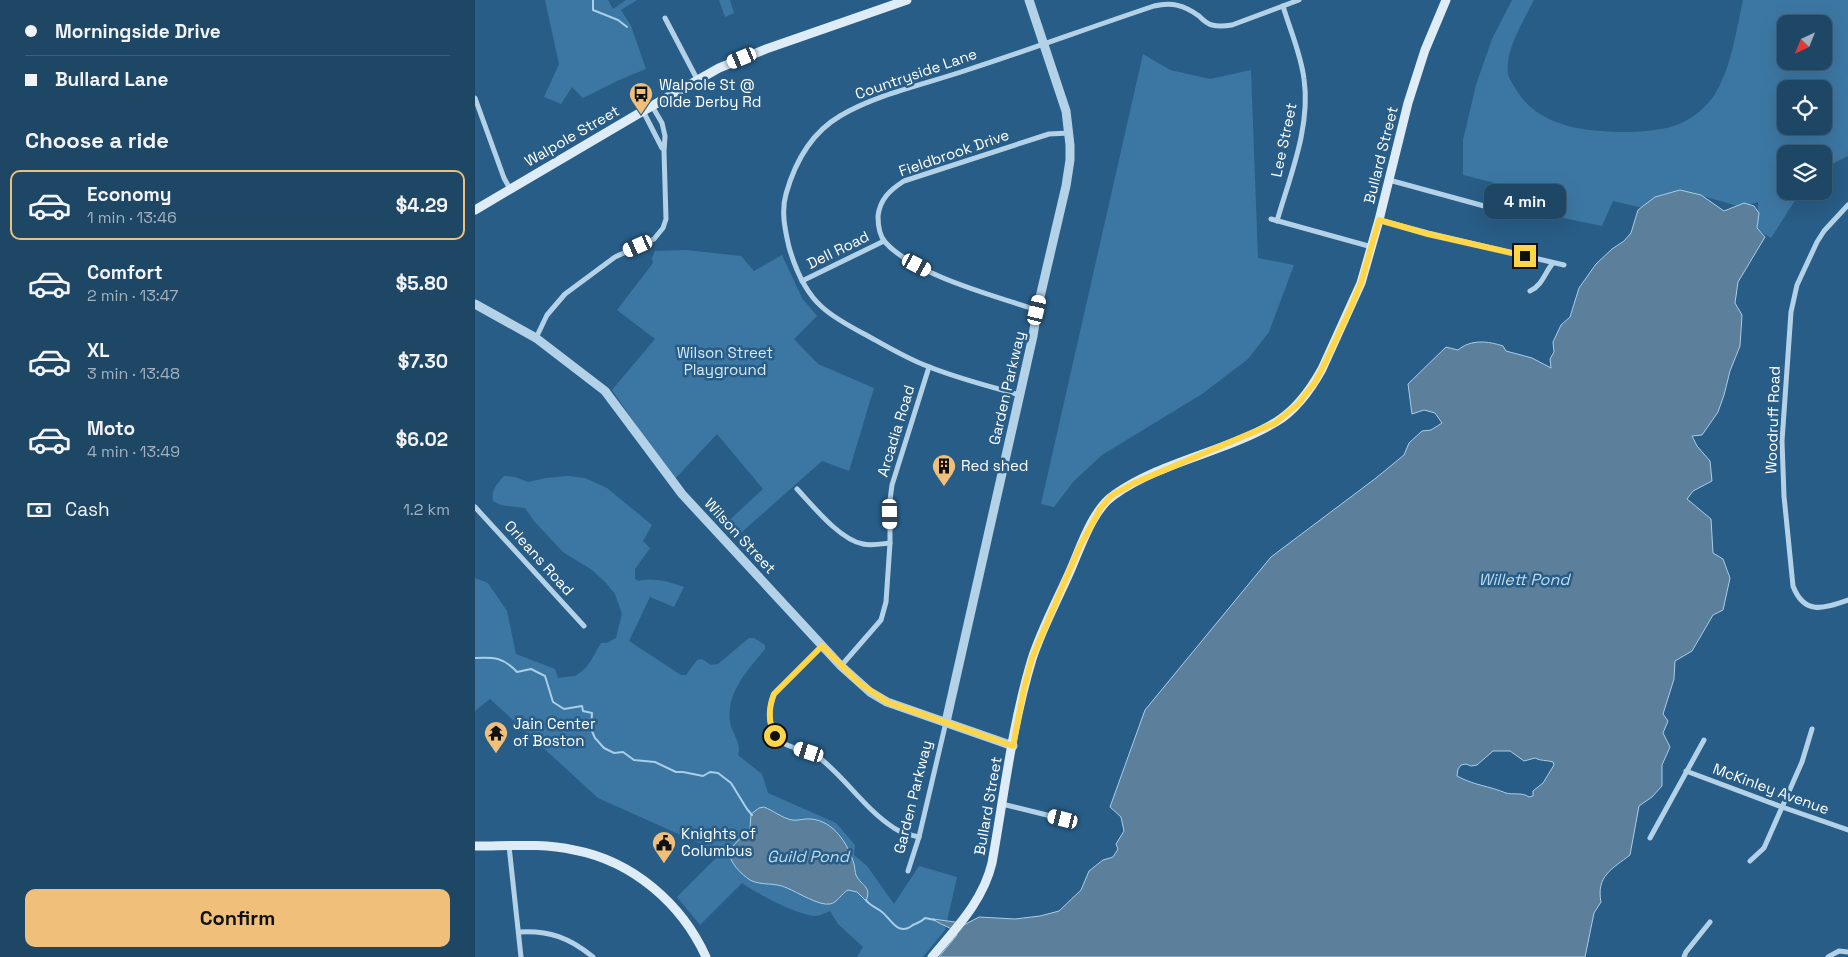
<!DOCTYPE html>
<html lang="en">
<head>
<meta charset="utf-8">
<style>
  :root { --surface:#1e4665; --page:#264d6b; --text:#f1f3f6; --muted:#a1b1bf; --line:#3c5e79; --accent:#f0bf79 }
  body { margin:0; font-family:"Space Grotesk",sans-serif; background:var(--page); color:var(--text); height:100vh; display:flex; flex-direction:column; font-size:19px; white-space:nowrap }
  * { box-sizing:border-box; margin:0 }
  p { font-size:16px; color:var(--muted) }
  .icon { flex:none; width:28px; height:28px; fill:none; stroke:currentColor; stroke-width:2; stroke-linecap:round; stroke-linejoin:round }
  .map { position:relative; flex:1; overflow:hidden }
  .drawer { display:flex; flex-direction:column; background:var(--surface); width:475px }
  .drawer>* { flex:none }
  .top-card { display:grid; align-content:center; height:110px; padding:0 25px; background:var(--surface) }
  .needle { width:32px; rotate:223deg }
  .controls { position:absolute; left:1302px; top:15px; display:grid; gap:10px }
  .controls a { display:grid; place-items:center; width:55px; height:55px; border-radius:10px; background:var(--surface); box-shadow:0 5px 20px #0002,0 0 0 1px var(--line); font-size:25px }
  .end { position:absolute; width:22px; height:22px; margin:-11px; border:6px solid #ffd54a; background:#111; box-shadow:0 0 0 2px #111 }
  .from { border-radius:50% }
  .bubble { position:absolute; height:35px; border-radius:10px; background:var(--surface); box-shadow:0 5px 20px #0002,0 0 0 1px var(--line); font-size:16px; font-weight:700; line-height:35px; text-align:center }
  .car { position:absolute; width:15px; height:30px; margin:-15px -8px; border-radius:6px; box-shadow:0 0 4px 1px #0007; background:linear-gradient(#fff 24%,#345 0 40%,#fff 0 76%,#345 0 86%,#fff 0) }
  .top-card b { display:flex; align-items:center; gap:18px; height:48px; font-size:19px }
  .top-card b+b { border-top:1px solid var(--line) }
  .top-card i { width:12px; height:12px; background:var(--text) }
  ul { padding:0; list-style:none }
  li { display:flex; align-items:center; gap:15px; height:70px; margin:0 10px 8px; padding:0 15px; border:2px solid transparent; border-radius:10px }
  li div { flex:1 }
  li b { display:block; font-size:19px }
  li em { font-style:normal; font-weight:700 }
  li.on { border-color:var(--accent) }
  li>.icon { width:45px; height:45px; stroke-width:1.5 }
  h2 { padding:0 25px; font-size:22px; line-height:60px }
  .pay { display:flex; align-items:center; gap:12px; height:55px; padding:0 25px; font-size:19px }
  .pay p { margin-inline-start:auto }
  .action { display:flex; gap:10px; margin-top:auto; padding:10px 25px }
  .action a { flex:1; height:58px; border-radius:10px; background:var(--accent); color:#111; font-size:20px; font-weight:700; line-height:58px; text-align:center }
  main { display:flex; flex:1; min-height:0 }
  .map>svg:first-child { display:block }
  .green { fill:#3c77a3; fill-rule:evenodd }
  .water { fill:#5c809c; stroke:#a8cee8; fill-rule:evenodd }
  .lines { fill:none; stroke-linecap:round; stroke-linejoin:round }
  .stream { stroke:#a8cee8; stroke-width:2 }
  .minor { stroke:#b3d2e8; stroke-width:5 }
  .tertiary { stroke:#b3d2e8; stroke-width:9 }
  .secondary { stroke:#ddecf7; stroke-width:9 }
  .route { stroke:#ffd54a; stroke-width:6 }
  .labels { text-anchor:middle; stroke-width:5; stroke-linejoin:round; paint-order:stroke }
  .street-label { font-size:15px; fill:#fff; stroke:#285d87 }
  .poi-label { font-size:15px; fill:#fff; stroke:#285d87; text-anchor:start }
  .park-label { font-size:15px; fill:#d7e9f6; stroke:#285d87 }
  .water-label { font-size:16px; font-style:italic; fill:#bfdbef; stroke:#285d87 }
</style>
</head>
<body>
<main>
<section class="drawer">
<div class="top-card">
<b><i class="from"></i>Morningside Drive</b>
<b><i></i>Bullard Lane</b>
</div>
<h2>Choose a ride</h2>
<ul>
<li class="on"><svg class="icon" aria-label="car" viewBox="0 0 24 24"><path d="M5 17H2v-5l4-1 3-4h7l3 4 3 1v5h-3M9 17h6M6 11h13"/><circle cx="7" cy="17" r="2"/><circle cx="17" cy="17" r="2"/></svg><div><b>Economy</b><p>1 min · 13:46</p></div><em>$4.29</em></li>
<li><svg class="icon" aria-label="car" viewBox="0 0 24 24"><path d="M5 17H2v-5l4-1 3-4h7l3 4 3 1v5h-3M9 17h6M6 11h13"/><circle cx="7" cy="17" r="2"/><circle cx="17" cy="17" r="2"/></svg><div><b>Comfort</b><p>2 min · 13:47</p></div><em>$5.80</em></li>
<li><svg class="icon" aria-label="car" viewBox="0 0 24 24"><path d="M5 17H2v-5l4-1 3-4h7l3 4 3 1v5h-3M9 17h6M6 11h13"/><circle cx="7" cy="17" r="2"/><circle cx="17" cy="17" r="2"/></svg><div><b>XL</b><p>3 min · 13:48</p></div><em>$7.30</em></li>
<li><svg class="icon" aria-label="car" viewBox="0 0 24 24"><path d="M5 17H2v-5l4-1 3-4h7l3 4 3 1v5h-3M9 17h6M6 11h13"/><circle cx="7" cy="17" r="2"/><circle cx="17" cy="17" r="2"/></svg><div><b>Moto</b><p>4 min · 13:49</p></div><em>$6.02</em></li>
</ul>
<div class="pay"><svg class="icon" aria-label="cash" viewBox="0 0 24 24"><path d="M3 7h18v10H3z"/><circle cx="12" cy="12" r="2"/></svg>Cash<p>1.2 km</p></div>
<div class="action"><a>Confirm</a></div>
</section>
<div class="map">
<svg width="1373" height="957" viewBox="0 0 1373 957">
  <rect width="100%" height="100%" fill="#285d87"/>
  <g class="green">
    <path d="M70 0H133L138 9 151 0H162L146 10 156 26 171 69 144 80 108 98 97 87 86 104 69 97 84 64Z"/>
    <path d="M244 0H255L259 13 250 17Z"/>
    <path d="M1037 0H1059C1049 20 1029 52 1033 74 1034 79 1038 84 1040 88 1062 126 1106 131 1146 132 1162 132 1183 131 1199 126 1214 121 1229 110 1238 97 1256 71 1261 31 1268 0H1373V156L1353 166 1349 171V154H1311V191H1329L1319 202 1296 238 1283 230V202L1266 207 1221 194 1168 208 1138 201 1127 226 1035 207 1040 188 988 175V140L1001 85 1017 39ZM1311 24H1349V61H1311ZM1311 89H1349V126H1311Z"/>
    <path d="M668 54 695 70 735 79 776 70 783 258 819 265 794 332 773 359 727 394 627 455 599 481 579 507 566 504Z"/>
    <path d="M211 250 266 256 279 271 307 255 327 298 342 316 319 339 343 364 399 388 374 471 347 461 259 539 247 527 288 489 242 434 199 480 137 390 180 339 142 310 178 263 177 258 180 251Z"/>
    <path d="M29 476 40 477 53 482 71 478 93 476 110 478 132 488 177 525 168 541 175 548 160 569V579L164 581C180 577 194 582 209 587L199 607 175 597 154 641 206 675H211L222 660 227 659 236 665 243 664 274 638H279L290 645V649C273 670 251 692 255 722 257 734 267 743 263 755L287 774 293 793 361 823 380 845 379 855 392 866 419 904 444 866 482 877 470 930 448 957H382L388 947 363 924 355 911C350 913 344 916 340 916 322 915 282 894 267 883L225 925 202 897 246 853 123 798 15 699 0 711V578L13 583 32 611 41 654 80 669 83 678C88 677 94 677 99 676 113 671 119 654 126 643H132L141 638 147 614 140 594 131 583 117 570 88 552 59 521 50 508 26 505 18 501C16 490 22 484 29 476Z"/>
  </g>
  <g class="water">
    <path d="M1205 190 1226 195 1249 211 1269 203 1279 206 1284 213 1282 228 1290 237 1263 282 1260 303 1267 315 1265 346 1255 371 1249 395 1243 412 1227 435 1217 436 1222 446 1235 461 1237 481 1218 491 1212 499 1236 519 1238 553 1248 559 1255 578 1248 610 1238 615 1217 651 1200 661 1199 679 1188 714 1193 721 1188 733 1195 747 1187 765V786L1177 797 1164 806 1155 855C1137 869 1121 876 1126 902L1119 913 1110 957H464L482 935C477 926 466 926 458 919L480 922 489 925 504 917 540 919 565 916 584 911 606 890 614 871 628 860 638 857 643 849 641 844 649 831 646 817 635 807 670 710 796 557 901 478 929 455 934 443 947 431 956 430 967 423 960 413 949 410 937 414 933 384 971 347 983 350C996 339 1013 341 1028 346L1031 351 1057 358 1076 368 1075 359 1079 352 1078 342 1086 325 1095 317 1104 288 1121 264 1137 249 1149 241 1156 233 1163 210 1180 197ZM1018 751H1035L1049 761 1060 758C1065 761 1072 760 1078 762L1079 765 1068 783 1058 791V796L1054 797C1047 792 1038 795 1031 793 1014 786 998 785 982 776L983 769 986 765 991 764 996 766 1002 765Z"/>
    <path d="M289 807C299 811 307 818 317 820 324 821 330 818 336 819 359 821 373 844 379 864 380 868 380 872 381 875 387 887 397 886 391 901L382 892 373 890C367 893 362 903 355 904 344 906 322 892 312 888 300 882 286 886 275 880 266 874 256 864 254 853L256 848 275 828 276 814 284 808Z"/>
  </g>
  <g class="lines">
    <g class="stream">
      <path d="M118 0V10L143 20 152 27"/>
      <path d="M0 658C19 657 28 657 42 672L56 669 70 676 78 702 89 709 107 706 108 711 117 713 116 729 120 738 129 748 139 753 148 752 159 760 180 762 201 772H208L228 776 235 772 243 773 256 783 272 809 277 815"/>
      <path d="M391 900C395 906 401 907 407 912 415 918 421 933 433 928 436 927 437 925 440 924 445 922 446 922 450 918L460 920"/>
    </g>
    <g class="minor">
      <path d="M190 18 222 79"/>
      <path d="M0 98 29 178 35 189"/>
      <path d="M168 111 187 148"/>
      <path d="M914 180 1042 215"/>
      <path d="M1373 205 1349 231 1342 242 1322 285 1316 312 1307 441 1309 496 1318 586C1329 615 1348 609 1373 600"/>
      <path d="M796 219 897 247"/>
      <path d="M904 220 953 233 1089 265"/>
      <path d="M802 221C815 176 836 126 829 79 826 54 815 30 808 6"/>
      <path d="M327 281 409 241"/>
      <path d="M1055 291C1067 286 1070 272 1078 263"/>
      <path d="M562 310C520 296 439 275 410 242 404 235 403 225 403 216 405 199 415 190 429 181L574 134 594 133"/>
      <path d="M61 338 72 315 90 294 140 257 179 239 188 228 191 219 189 151 190 136 187 123 177 106"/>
      <path d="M544 395C514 386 481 378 452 366 431 358 413 347 393 336 378 328 360 319 347 307 330 292 320 268 314 247 310 230 306 211 311 194 320 162 336 133 365 116 402 94 451 84 492 70 554 50 616 27 679 6 697 2 709 5 724 16 728 20 732 24 737 25 744 27 751 26 757 25L824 0"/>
      <path d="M322 489C338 506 365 540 388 544 396 546 406 544 415 543"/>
      <path d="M0 507 109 626"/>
      <path d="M347 646 299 694C294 707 292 722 300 735 309 750 333 748 346 759 372 780 391 810 419 828 426 833 435 835 444 837"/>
      <path d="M366 666 406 620 411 602 415 543V500L417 485 454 367"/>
      <path d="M1211 771 1307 807 1373 830"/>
      <path d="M527 804 588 819 597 818"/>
      <path d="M1175 838 1229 740"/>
      <path d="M34 846 46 957"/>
      <path d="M1275 861 1289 848 1327 762 1337 729"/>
      <path d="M433 871 444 837 471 722"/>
      <path d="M44 932C74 930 95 938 118 957"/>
      <path d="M1209 957 1211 952 1235 922"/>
      <path d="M1353 957 1364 951 1373 952"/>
    </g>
    <g class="tertiary">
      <path d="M0 304 61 338 130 391 207 494 366 666 395 692 412 702 538 746"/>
      <path d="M471 722 558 336 562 310 591 186 595 160V145L591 111 554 0"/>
    </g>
    <g class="secondary">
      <path d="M0 210 168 111 244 68 291 49 432 0"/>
      <path d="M0 846C33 846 67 843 99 850 158 861 207 904 231 957"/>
      <path d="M457 957C481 928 508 901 517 863 529 796 537 725 557 659 567 628 583 599 596 569 606 546 618 509 639 495 687 461 751 452 801 422 821 410 836 389 847 369L886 283 904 220 933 103 950 50 971 0"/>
    </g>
  </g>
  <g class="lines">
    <path class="route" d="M300 736C293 722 293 709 299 694L347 646 384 683 412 702 538 746 549 688 557 658 605 546 625 509 636 496 659 483 800 423 823 404 840 382 847 369 875 309 886 283 904 220 953 234 1050 256"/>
  </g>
  <defs>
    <g id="bus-pin" transform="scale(1.25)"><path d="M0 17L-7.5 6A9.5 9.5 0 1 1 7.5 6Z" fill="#f0bf79" stroke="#285d87"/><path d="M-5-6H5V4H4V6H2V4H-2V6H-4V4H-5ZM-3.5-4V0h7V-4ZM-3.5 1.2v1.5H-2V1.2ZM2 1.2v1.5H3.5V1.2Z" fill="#111"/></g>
    <g id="building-pin" transform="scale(1.25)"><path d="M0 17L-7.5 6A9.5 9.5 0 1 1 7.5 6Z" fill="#f0bf79" stroke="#285d87"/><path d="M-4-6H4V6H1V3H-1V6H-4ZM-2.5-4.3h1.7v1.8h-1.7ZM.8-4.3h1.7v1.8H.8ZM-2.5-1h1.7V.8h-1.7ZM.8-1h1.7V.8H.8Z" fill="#111"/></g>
    <g id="temple-pin" transform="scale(1.25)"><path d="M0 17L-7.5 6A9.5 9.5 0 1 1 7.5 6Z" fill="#f0bf79" stroke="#285d87"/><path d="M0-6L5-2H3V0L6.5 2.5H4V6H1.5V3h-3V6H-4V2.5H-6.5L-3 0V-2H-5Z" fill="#111"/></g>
    <g id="civic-pin" transform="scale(1.25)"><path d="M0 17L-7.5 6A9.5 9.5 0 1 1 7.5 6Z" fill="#f0bf79" stroke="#285d87"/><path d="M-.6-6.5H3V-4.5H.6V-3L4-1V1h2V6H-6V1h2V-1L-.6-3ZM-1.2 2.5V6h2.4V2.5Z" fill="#111"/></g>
  </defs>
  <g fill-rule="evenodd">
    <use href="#bus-pin" x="166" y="94"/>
    <use href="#building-pin" x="469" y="466"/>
    <use href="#temple-pin" x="21" y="733"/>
    <use href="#civic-pin" x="189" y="843"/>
  </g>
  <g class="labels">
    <g class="street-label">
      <text transform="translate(441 74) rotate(-19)" y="5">Countryside Lane</text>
      <text transform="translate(97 136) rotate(-30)" y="5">Walpole Street</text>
      <text transform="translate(809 140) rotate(-78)" y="5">Lee Street</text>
      <text transform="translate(479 153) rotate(-19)" y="5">Fieldbrook Drive</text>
      <text transform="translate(906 155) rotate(-76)" y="5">Bullard Street</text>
      <text transform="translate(363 250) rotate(-26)" y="5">Dell Road</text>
      <text transform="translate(532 388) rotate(-77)" y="5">Garden Parkway</text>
      <text transform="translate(1298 420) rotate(-88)" y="5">Woodruff Road</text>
      <text transform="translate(421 431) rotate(-73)" y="5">Arcadia Road</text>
      <text transform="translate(265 536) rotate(47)" y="5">Wilson Street</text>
      <text transform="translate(64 558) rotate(48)" y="5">Orleans Road</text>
      <text transform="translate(1296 789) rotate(20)" y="5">McKinley Avenue</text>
      <text transform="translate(438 797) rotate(-76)" y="5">Garden Parkway</text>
      <text transform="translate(513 806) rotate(-80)" y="5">Bullard Street</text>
    </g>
    <g class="poi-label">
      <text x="184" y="90">Walpole St @<tspan x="184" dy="17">Olde Derby Rd</tspan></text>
      <text x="486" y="471">Red shed</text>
      <text x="38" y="729">Jain Center<tspan x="38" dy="17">of Boston</tspan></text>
      <text x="206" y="839">Knights of<tspan x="206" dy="17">Columbus</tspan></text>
    </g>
    <g class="park-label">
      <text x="250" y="358">Wilson Street<tspan x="250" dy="17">Playground</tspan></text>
    </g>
    <g class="water-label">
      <text x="1049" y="585">Willett Pond</text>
      <text x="333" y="862">Guild Pond</text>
    </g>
  </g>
</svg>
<div class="controls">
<a><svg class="needle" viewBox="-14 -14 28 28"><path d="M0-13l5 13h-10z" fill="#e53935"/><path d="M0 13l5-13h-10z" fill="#a1b1bf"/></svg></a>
<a><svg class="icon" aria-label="locate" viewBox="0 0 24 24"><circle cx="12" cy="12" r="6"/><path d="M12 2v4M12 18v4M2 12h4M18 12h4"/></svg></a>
<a><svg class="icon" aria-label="layers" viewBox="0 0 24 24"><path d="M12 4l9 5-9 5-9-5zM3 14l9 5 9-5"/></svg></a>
</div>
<i class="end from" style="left:300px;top:736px"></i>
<i class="end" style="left:1050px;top:256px"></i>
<div class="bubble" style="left:1009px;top:184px;width:82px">4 min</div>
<i class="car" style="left:267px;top:58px;rotate:248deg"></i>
<i class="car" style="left:163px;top:246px;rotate:246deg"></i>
<i class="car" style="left:442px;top:265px;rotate:118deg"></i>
<i class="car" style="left:562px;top:310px;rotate:13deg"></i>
<i class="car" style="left:415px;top:514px;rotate:179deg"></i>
<i class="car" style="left:334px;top:752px;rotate:288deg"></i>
<i class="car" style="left:588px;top:819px;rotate:284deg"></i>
</div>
</main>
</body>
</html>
